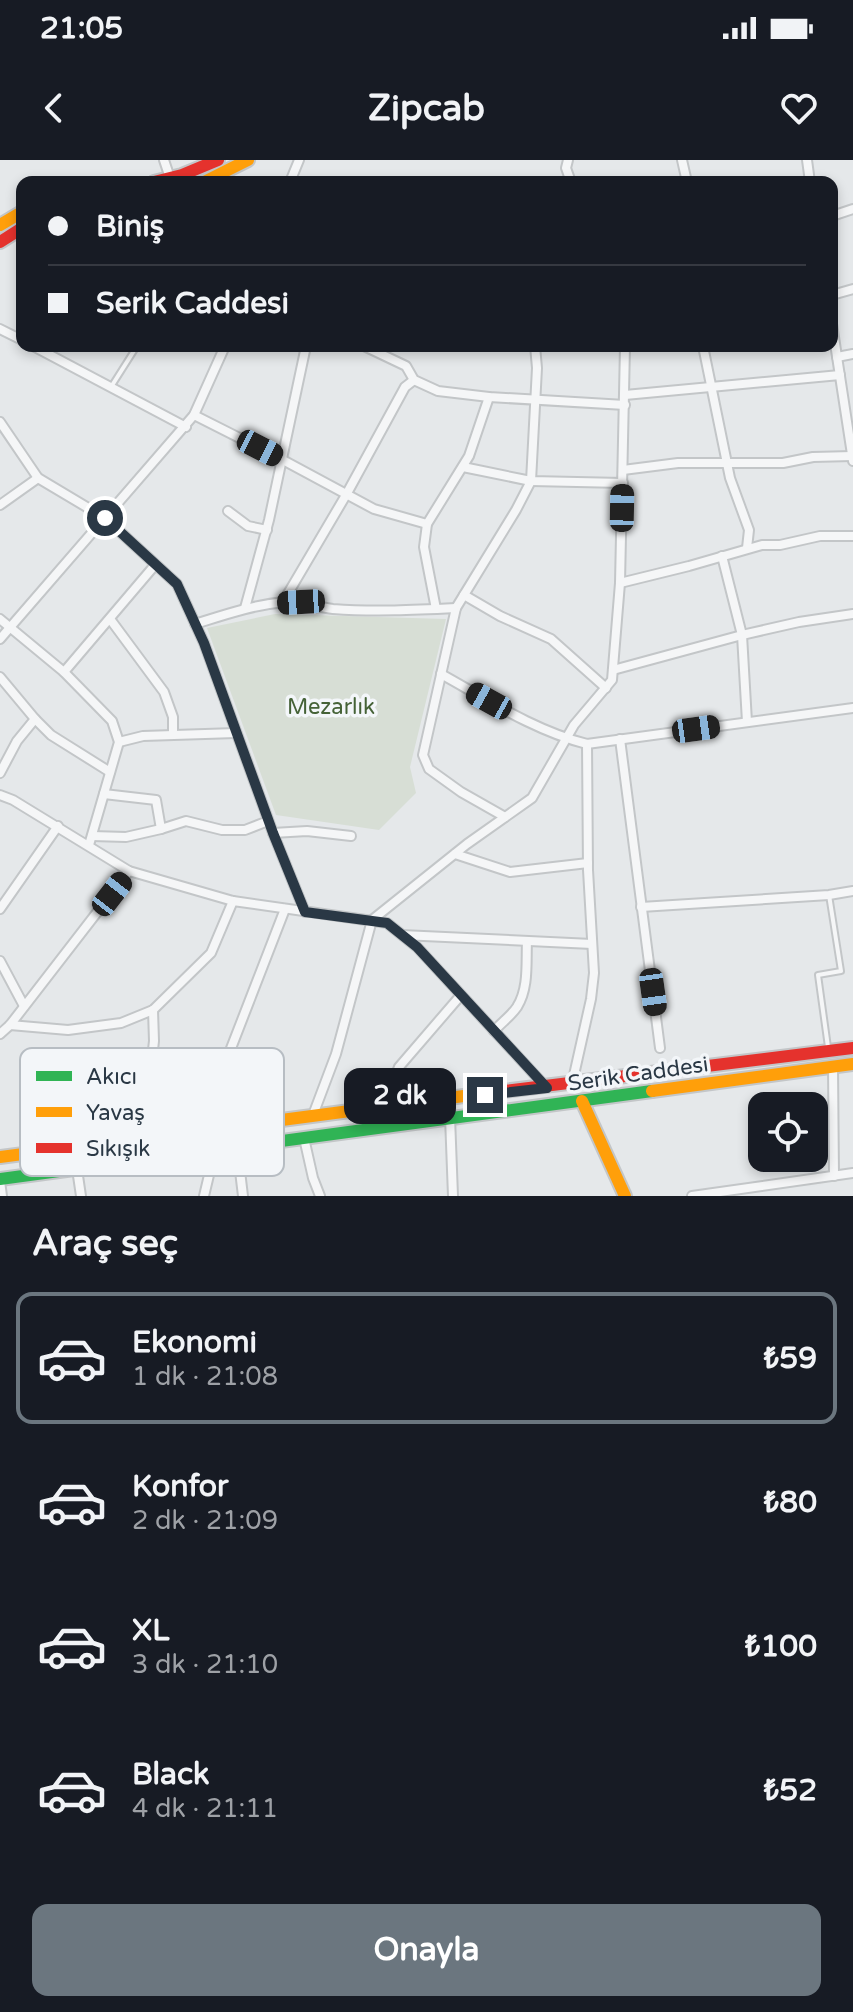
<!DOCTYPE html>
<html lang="tr">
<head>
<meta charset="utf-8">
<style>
  :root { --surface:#171b24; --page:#242831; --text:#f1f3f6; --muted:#9ea1a6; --line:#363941; --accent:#6b767f }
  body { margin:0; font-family:"Varela Round",sans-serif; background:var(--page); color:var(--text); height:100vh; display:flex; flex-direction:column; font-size:30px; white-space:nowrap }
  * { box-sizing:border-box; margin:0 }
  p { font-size:26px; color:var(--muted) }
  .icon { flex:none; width:44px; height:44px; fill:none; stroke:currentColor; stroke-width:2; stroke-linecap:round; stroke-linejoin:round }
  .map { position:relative; height:1036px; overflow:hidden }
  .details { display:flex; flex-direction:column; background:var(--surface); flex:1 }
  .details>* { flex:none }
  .guide { position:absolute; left:16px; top:16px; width:822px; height:176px; border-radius:16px; box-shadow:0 4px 12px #0003; display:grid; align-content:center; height:176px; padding:0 32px; background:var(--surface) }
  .controls { position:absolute; left:748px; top:932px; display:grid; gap:16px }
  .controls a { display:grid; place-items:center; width:80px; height:80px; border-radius:16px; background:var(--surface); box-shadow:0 4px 12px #0003; font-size:40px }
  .end { position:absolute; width:36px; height:36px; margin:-18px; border:10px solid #2a3845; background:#fff; box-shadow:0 0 0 4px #fff }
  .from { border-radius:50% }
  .bubble { position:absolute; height:56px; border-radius:16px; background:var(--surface); box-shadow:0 4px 12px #0003; font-size:26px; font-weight:700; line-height:56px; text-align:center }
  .car { position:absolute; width:24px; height:48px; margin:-24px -12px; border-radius:10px; box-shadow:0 0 6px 2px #0007; background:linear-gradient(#222 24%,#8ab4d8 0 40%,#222 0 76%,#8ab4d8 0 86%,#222 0) }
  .guide b { display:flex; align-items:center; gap:28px; height:76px; font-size:30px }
  .guide b+b { border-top:2px solid var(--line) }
  .guide i { width:20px; height:20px; background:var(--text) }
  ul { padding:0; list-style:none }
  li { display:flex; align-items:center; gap:24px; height:132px; margin:0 16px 12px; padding:0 16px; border:4px solid transparent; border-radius:16px }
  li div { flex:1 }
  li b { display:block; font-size:30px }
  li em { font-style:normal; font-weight:700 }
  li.active { border-color:var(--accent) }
  li>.icon { width:72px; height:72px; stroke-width:1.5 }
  h2 { padding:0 32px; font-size:36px; line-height:96px }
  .button { display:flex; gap:16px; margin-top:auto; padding:16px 32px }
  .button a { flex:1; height:92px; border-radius:16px; background:var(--accent); color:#fff; font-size:32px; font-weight:700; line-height:92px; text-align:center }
  .status { display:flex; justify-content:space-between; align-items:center; height:56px; padding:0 40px; background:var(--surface); direction:ltr }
  .status svg { height:22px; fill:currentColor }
  header { display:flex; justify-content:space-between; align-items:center; height:104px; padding:0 32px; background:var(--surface); font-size:36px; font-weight:700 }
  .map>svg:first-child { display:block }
  .green { fill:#d7ded5 }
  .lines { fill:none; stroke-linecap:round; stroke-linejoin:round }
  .lane-casing { stroke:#c3c6c8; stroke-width:8 }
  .street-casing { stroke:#c3c6c8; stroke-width:12 }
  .fast-casing { stroke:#c3c6c8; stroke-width:16 }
  .slow-casing { stroke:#c3c6c8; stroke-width:16 }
  .jam-casing { stroke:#c3c6c8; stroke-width:16 }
  .lane { stroke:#f5f6f7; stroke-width:4 }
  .street { stroke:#f5f6f7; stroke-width:8 }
  .fast { stroke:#30b455; stroke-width:12 }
  .slow { stroke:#ff9f0a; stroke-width:12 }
  .jam { stroke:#e5322d; stroke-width:12 }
  .route { stroke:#2a3845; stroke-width:10 }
  .labels { text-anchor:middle; stroke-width:7; stroke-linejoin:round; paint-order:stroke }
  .park-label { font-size:22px; fill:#456237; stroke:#f3f6f9 }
  .street-label { font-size:22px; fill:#2a3845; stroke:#f3f6f9 }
  .key { fill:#f3f6f9; stroke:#b7bdc3; stroke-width:2 }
  .key-label { font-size:22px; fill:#2a3845 }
</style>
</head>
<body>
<div class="status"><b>21:05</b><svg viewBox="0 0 49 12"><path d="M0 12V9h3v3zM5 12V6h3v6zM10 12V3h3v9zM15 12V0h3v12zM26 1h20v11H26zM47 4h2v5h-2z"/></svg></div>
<header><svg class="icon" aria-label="back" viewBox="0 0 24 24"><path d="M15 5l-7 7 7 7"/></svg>Zipcab<svg class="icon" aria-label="heart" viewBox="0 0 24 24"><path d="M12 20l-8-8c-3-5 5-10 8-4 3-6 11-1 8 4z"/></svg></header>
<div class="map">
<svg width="853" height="1036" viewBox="0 0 853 1036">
  <rect width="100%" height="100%" fill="#e5e8ea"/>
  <path class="green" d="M275 454 446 459 410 607 416 633 379 670 276 655 207 468Z"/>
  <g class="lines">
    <g class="lane-casing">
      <g id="lane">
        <path d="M111 227 137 186"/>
        <path d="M828 887 818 815 841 811 829 735"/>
      </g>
    </g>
    <g class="street-casing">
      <g id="street">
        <path d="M164 0 170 18"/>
        <path d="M568 0 566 8 571 22"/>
        <path d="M682 0 687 22"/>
        <path d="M807 0 810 22"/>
        <path d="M290 22 299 0"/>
        <path d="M832 56 853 49"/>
        <path d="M832 135 853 129"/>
        <path d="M832 164 853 301"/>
        <path d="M0 169 22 180"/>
        <path d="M33 186 186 267"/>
        <path d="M364 186 406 206 414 220 438 231 489 237 625 245"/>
        <path d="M703 186 730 318 749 370 747 388"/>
        <path d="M837 197 853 194"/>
        <path d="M625 235 840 215"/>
        <path d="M194 255 281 299 374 349 427 364"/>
        <path d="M0 262 38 318 105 358 177 424 204 483 273 673 305 752"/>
        <path d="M463 307 531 321 623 323"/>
        <path d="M623 310 678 303H783L813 297 852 296"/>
        <path d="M0 345 38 318"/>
        <path d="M228 351 248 366 267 370"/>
        <path d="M722 396 742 475 747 562"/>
        <path d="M620 423 689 406 762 385H780L820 376H853"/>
        <path d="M464 435 500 456 551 479 606 528"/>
        <path d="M283 442 346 335 405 227 414 220"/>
        <path d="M245 448 269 360 306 186"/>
        <path d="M436 449 424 387 427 364 469 296 489 237"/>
        <path d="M0 459 64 512 112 561 119 582 89 685"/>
        <path d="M110 459 164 532 173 557V574"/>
        <path d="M195 464C224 455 253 445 284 442 302 441 316 447 333 449 374 452 415 450 456 448"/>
        <path d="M0 479 194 255 225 186"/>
        <path d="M613 510 742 475 799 462 853 454"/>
        <path d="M64 512 155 405"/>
        <path d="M441 514C488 540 535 571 587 584L853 548"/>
        <path d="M0 517 35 559 51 575 110 612"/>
        <path d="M620 579 660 888"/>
        <path d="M119 582 143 576 236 573"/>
        <path d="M0 613 17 581 35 559"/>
        <path d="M104 634 156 640 161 669 186 661 222 670H245L268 661"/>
        <path d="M0 635 13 640 129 711 233 741 387 763 417 787 546 927"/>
        <path d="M505 657 461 632 429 609 423 595 456 448 516 350 531 321 537 208 535 186"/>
        <path d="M273 673 307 671 351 676"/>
        <path d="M92 676 126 677 161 669"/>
        <path d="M455 694 510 712 588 703"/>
        <path d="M641 747 829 735 853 731"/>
        <path d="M0 749 58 666"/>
        <path d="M402 775 592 784"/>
        <path d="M0 801 24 846"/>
        <path d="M10 865 68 870 121 863 153 850 211 793 233 741"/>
        <path d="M494 871C501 863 511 856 517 847 529 828 526 803 527 781"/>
        <path d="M0 874 10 865 129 711"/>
        <path d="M833 907 834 1016"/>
        <path d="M572 924 591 839 594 813 588 710 587 584"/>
        <path d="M392 945V925L399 907 461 835"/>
        <path d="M313 955 336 894 372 760 467 684 532 638 574 565 612 520 620 423 625 186"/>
        <path d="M450 957 453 1036"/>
        <path d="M217 968 223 909 285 749"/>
        <path d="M304 978 313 1018 320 1036"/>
        <path d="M143 979 154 881 153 850"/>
        <path d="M237 986 243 1036"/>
        <path d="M77 1009 81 1036"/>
        <path d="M0 1021 2 1036"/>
        <path d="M204 1036 215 990"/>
        <path d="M692 1036 853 1013"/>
      </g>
    </g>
    <g class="fast-casing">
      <path id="fast" d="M0 1019 652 931"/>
    </g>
    <g class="slow-casing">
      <g id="slow">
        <path d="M204 22 248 0"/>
        <path d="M0 65 22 52"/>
        <path d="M652 931 853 904"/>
        <path d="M582 941 625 1036"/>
        <path d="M0 997 479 934"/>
      </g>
    </g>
    <g class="jam-casing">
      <g id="jam">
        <path d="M154 22 182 15 218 0"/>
        <path d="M0 82 22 68"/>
        <path d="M479 934 853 888"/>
      </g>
    </g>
    <use href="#lane" class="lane"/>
    <use href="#street" class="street"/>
    <use href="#fast" class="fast"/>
    <use href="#slow" class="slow"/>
    <use href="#jam" class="jam"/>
  </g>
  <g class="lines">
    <path class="route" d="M105 358 177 424 204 483 273 673 305 752 387 763 417 787 547 928 485 935"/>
  </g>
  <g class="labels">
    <g class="park-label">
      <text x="331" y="554">Mezarlık</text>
    </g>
    <g class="street-label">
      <text transform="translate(638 913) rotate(-8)" y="8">Serik Caddesi</text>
    </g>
  </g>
  <rect x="20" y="888" width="264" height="128" rx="12" class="key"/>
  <rect x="36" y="911" width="36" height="10" fill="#30b455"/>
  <rect x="36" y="947" width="36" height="10" fill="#ff9f0a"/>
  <rect x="36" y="983" width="36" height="10" fill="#e5322d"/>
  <g class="key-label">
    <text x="86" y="924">Akıcı</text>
    <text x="86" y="960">Yavaş</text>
    <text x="86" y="996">Sıkışık</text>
  </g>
</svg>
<div class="controls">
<a><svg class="icon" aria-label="locate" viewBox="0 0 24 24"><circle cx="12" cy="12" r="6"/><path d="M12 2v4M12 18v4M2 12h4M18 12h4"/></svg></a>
</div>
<i class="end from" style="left:105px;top:358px"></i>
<i class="end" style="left:485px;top:935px"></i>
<div class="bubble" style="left:344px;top:908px;width:112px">2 dk</div>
<i class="car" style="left:260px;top:288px;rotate:117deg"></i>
<i class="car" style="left:622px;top:348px;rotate:1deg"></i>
<i class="car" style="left:301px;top:442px;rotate:267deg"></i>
<i class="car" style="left:489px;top:541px;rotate:299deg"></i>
<i class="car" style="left:696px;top:569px;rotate:82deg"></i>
<i class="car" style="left:112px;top:734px;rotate:38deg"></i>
<i class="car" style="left:653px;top:832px;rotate:172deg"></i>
<div class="guide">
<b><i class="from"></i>Biniş</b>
<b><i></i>Serik Caddesi</b>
</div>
</div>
<section class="details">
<h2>Araç seç</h2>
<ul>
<li class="active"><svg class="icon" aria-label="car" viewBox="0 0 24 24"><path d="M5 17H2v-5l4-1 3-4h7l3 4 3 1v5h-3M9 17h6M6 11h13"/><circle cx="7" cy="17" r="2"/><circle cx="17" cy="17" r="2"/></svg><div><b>Ekonomi</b><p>1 dk · 21:08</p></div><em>₺59</em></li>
<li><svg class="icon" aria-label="car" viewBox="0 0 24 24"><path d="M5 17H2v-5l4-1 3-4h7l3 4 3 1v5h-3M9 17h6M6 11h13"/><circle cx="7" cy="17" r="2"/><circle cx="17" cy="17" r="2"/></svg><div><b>Konfor</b><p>2 dk · 21:09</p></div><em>₺80</em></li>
<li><svg class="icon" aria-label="car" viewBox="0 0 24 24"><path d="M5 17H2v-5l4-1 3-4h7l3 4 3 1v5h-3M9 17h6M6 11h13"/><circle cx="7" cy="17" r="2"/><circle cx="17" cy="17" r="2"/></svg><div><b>XL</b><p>3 dk · 21:10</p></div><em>₺100</em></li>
<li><svg class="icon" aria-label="car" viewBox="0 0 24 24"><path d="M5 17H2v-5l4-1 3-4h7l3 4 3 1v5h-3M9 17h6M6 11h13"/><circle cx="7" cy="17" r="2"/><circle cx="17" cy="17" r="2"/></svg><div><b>Black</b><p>4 dk · 21:11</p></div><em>₺52</em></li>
</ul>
<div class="button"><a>Onayla</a></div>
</section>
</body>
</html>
